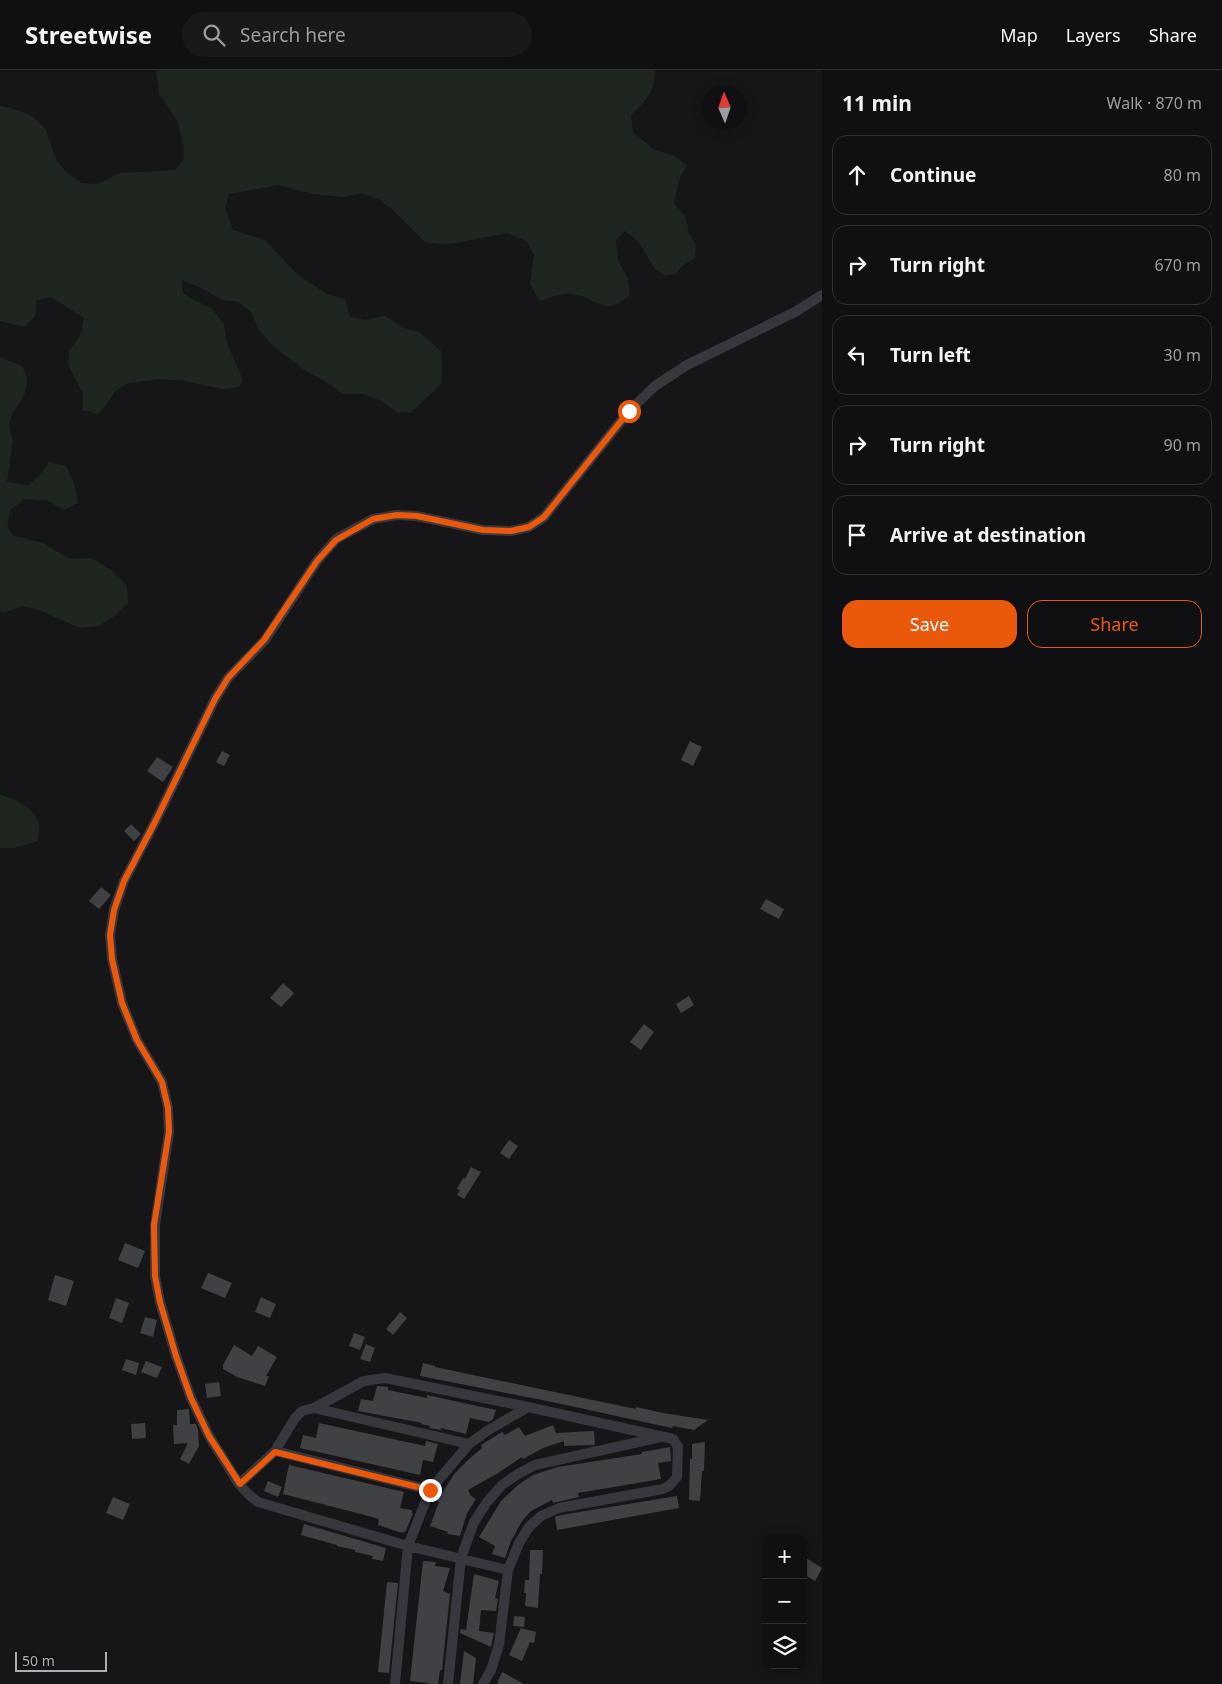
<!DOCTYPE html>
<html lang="en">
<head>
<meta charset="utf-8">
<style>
	body { margin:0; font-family:"Noto Sans",sans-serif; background:#19191b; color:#f1f3f6 }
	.controls { position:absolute; right:15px; bottom:15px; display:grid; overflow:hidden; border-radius:10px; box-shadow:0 2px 12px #0003 }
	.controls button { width:45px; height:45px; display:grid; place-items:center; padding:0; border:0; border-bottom:1px solid #303032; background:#101012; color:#f1f3f6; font:25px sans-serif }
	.compass { position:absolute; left:702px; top:15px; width:45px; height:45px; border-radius:50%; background:#101012; box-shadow:0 2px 12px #0003; rotate:358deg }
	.scale { position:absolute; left:15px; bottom:12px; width:92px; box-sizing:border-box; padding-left:5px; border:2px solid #a8adb8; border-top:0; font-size:14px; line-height:18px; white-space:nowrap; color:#a8adb8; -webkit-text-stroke:4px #111113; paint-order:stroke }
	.stop { position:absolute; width:15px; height:15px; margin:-11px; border:4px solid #ea580c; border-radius:50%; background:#fff }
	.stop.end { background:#ea580c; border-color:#fff; box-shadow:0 1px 5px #0008 }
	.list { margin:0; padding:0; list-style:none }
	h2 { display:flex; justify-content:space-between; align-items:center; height:65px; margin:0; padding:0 20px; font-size:21px }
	h2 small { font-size:16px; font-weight:400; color:#9c9d9f }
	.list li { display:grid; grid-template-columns:32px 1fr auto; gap:15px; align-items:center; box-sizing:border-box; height:80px; margin:0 10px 10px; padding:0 10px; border:1px solid #303032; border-radius:15px }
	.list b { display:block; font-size:19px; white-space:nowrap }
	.list em { font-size:16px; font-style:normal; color:#9c9d9f }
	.actions { display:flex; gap:10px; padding:15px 20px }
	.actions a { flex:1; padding:11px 0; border:1px solid #ea580c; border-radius:15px; text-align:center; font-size:18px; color:#ea580c }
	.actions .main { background:#ea580c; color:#fff }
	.icon { flex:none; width:28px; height:28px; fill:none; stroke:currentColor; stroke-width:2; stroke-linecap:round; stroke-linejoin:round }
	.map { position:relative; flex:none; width:822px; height:1614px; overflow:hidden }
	header { display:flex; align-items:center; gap:30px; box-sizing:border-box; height:70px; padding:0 25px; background:#101012; border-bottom:1px solid #303032 }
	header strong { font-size:24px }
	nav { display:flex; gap:28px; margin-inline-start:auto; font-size:18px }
	.search { width:350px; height:45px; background:#19191b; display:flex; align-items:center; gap:12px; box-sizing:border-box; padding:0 18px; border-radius:28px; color:#9c9d9f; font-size:19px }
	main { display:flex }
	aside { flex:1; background:#101012 }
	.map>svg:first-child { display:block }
</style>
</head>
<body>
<header>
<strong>Streetwise</strong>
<div class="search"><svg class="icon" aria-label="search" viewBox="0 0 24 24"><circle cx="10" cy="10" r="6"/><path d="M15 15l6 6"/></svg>Search here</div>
<nav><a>Map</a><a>Layers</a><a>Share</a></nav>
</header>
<main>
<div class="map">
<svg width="822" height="1614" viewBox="0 0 822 1614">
	<rect width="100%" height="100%" fill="#161618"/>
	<path fill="#1e261f" d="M156 0H655C654 24 647 29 631 45L633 62 653 79 674 86 687 95 679 110 674 133 685 147 689 163 696 175 695 188 683 195 676 204 665 206 654 198 638 171 625 161 616 170 618 190 628 209 630 225C603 249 597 226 571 224 561 223 549 228 540 231L530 214 534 185 527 172 508 163 445 175 425 172 394 141 379 129 361 123 345 127 312 124 279 115 229 124 225 137 233 160 265 170 298 205 327 224 345 229 350 247 365 250 385 246 404 258 419 262 441 281 442 297 441 314 411 343 397 342 381 331 364 324H342L330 314 303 299 272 275 259 260 251 242 239 232 223 230 199 217 182 210 183 223 192 229 211 238 224 254 227 273 243 310 239 317 223 319 184 311 160 309 128 313 115 321 108 333 97 344 83 340V323L68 295 69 281 80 266 84 248 51 227 37 230 35 246 25 257 0 251V36L12 38 34 47 46 60 56 90 66 101 81 113 98 114 120 103 175 100 184 89 183 73 178 52 159 23Z
		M0 287 22 296C24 300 27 306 27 311 27 337 0 340 13 370L7 412 29 415 39 406 49 392 66 396 74 412 78 433 64 440 48 431 25 429 10 440 7 458 14 466 43 473 70 489 91 488 113 501 127 516 128 533 116 545 99 556 80 558 39 540 22 536 3 543 0 540Z
		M0 724C14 730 36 737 39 755 40 760 38 766 38 771L14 778H0Z"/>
	<path fill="#404145" d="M690 671 702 677 693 696 681 690Z
		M222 681 230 685 224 696 216 692Z
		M157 687 173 697 163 712 147 701Z
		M131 754 141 764 134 771 124 761Z
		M101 817 111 825 99 839 89 831Z
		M766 829 784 839 779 849 760 839Z
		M283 913 294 923 281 937 270 928Z
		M689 926 694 935 681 943 676 934Z
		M644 954 654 962 641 980 630 972Z
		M509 1070 518 1076 509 1089 500 1083Z
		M471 1097 481 1102 464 1129 457 1125 460 1120 457 1119 463 1108 465 1109Z
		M125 1173 145 1181 138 1198 118 1190Z
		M208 1203 232 1213 225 1228 201 1218Z
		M55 1205 74 1211 66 1236 48 1230Z
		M261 1227 276 1234 270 1248 255 1242Z
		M116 1228 129 1233 122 1253 109 1248Z
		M400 1242 407 1248 393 1265 386 1259Z
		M145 1247 157 1250 153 1267 140 1263Z
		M354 1263 365 1267 360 1280 349 1276Z
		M366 1274 375 1278 370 1292 360 1289Z
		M234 1275 252 1286 258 1276 277 1287 266 1306H269L265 1316 237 1307 223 1299V1295Z
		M126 1289 139 1293 136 1305 122 1300Z
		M146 1291 162 1297 157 1308 141 1302Z
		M423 1293 435 1296V1297L636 1339V1337L663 1343 708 1350 694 1360 673 1356 672 1358 552 1332 420 1306Z
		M219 1312 221 1326 207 1328 205 1314Z
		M377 1316 388 1317V1320L427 1328V1325L496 1340 493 1349 489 1352 470 1348 466 1364 441 1358V1360L429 1358 430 1356 421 1354 422 1353 358 1341 361 1329 373 1331Z
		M189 1339 190 1354H196L198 1360 199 1376 189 1394 180 1389 188 1373 174 1374 173 1355H177V1340Z
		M145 1353 146 1368 132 1369 131 1354Z
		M319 1353 425 1376 426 1371 438 1374 433 1392 423 1390 420 1405 300 1378 303 1365 316 1368Z
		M553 1355 556 1363 594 1361 595 1375 564 1376V1371L543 1378 523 1389 522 1387 498 1403 468 1420 471 1426 476 1429 467 1443 460 1466 447 1464 448 1462 430 1456 439 1432 437 1431 442 1423 455 1403 467 1391 482 1378 481 1375 502 1362 505 1365 519 1357 525 1366Z
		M705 1372 704 1401H702L700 1431 689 1430 690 1389H692V1374Z
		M670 1377 671 1391 658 1393 661 1409 578 1423 579 1427 553 1433 552 1430 531 1441 522 1451 511 1471 505 1488 492 1484 495 1476 479 1467 501 1431 518 1415 533 1405 558 1397 642 1384V1382Z
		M289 1395 404 1422 400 1438 412 1440V1443H413L406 1461 402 1463 378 1455 379 1449 361 1444 283 1424Z
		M268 1411 282 1417 278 1427 264 1421Z
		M677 1426 679 1438 557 1460 555 1447 561 1445Z
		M113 1427 130 1434 123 1450 106 1443Z
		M304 1454 386 1478 383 1491 372 1489 373 1486 355 1482V1480L337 1476V1475L301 1465Z
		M530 1480H543L542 1504H540L538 1538 525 1536 526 1523H524L525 1510H529Z
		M803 1486 822 1498 815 1511 803 1504Z
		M423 1491 436 1492 435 1496 450 1498 443 1521 450 1524 442 1600H440L438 1614H428V1613L410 1611Z
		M474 1504 499 1511 495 1528 498 1529 496 1541 481 1540 479 1561 494 1563 491 1577 460 1563 461 1559 466 1560Z
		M387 1512 398 1513 389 1603 378 1602Z
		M514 1546 525 1547 524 1557 513 1556Z
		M521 1558 536 1562 534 1573 530 1572 522 1591 509 1585Z
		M464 1581 476 1588 473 1614H460Z
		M502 1602 524 1614H497Z"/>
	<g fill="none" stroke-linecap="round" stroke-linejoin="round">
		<path stroke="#37383d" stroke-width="10" d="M314 1338 469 1374
			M275 1381 430 1420
			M239 1414 275 1381 295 1348 302 1341 314 1338 364 1311 385 1308 528 1337 673 1369 678 1377 677 1407 669 1416 663 1419 559 1438 541 1446 529 1457 519 1473 508 1500 499 1575 491 1600 483 1614
			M508 1500 408 1476 258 1432 248 1424 239 1414 209 1366 191 1328 176 1286 160 1232 155 1206V1155L169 1062 168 1038 162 1012 137 970 122 933 112 889 110 865 114 840 124 811 155 752 215 629 228 608 265 570 317 491 336 469 373 449 397 445 417 446 483 460 511 461 529 457 544 447 629 341 655 316 687 295 795 242 822 225
			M395 1614 408 1476 430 1420 469 1374 487 1361 528 1337
			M448 1614 461 1488 474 1452 487 1432 502 1415 518 1404 535 1395 661 1367"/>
	</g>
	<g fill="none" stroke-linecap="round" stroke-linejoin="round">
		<path stroke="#ea580c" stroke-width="6" d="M430 1420 275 1382 240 1414 209 1366 191 1328 176 1286 160 1232 155 1206 154 1155 169 1062 168 1038 162 1012 137 970 122 933 112 889 110 865 114 840 124 811 155 752 215 629 228 608 264 570 317 491 336 470 373 449 397 445 417 446 483 460 511 461 529 457 544 447 629 341"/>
	</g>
</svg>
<div class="controls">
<button>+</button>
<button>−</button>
<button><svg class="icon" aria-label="layers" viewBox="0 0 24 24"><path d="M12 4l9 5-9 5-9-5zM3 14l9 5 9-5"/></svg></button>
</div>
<svg class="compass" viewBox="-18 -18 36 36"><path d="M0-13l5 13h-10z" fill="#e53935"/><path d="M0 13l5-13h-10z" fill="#9c9d9f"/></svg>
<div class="scale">50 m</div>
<div class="stop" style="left:629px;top:341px"></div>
<div class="stop end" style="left:430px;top:1420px"></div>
</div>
<aside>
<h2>11 min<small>Walk · 870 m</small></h2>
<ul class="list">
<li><svg class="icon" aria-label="ahead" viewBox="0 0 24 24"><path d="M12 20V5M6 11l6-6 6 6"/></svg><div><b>Continue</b></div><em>80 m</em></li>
<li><svg class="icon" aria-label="right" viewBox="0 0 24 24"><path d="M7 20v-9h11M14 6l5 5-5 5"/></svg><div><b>Turn right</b></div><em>670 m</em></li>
<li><svg class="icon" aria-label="left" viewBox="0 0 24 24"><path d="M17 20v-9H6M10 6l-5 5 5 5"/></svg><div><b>Turn left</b></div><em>30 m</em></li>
<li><svg class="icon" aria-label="right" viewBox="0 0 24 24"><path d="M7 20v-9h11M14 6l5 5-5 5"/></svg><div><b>Turn right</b></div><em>90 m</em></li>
<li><svg class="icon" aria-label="arrive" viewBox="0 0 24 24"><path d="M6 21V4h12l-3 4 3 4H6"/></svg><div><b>Arrive at destination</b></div></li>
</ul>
<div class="actions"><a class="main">Save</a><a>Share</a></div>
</aside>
</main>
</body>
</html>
